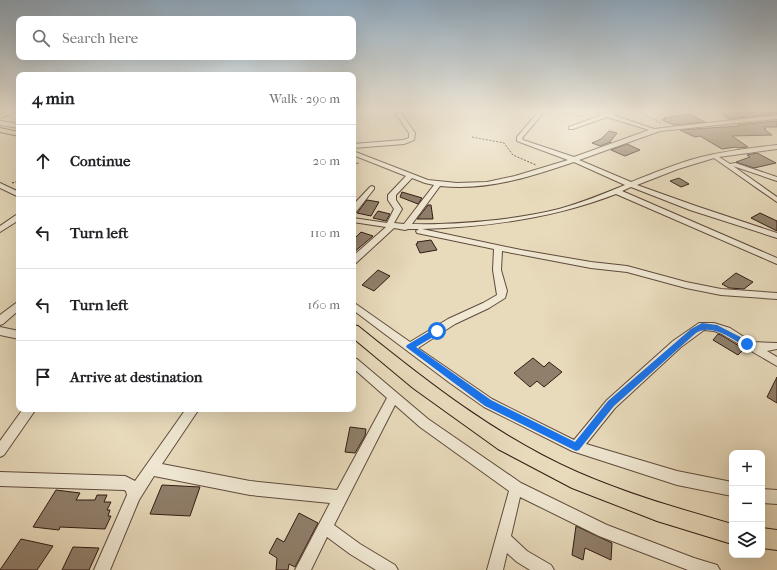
<!DOCTYPE html>
<html lang="en">
<head>
<meta charset="utf-8">
<style>
	body { margin:0; font-family:"IM FELL French Canon",serif; background:#f6f6f6; color:#202124 }
	.controls { position:absolute; right:12px; bottom:12px; display:grid; overflow:hidden; border-radius:8px; box-shadow:0 4px 16px #0002 }
	.controls button { width:36px; height:36px; display:grid; place-items:center; padding:0; border:0; border-bottom:1px solid #e0e0e0; background:#fff; color:#202124; font:20px sans-serif }
	.stop { position:absolute; width:12px; height:12px; margin:-9px; border:3px solid #1a73e8; border-radius:50%; background:#fff }
	.stop.end { background:#1a73e8; border-color:#fff; box-shadow:0 1px 4px #0008 }
	.list { margin:0; padding:0; list-style:none }
	h2 { display:flex; justify-content:space-between; align-items:center; height:52px; margin:0; padding:0 16px; font-size:17px }
	h2 small { font-size:13px; font-weight:400; color:#757577 }
	.list li { display:grid; grid-template-columns:26px 1fr auto; gap:12px; align-items:center; box-sizing:border-box; height:72px; padding:0 16px; border-top:1px solid #e0e0e0 }
	.list b { display:block; font-size:15px; white-space:nowrap }
	.list em { font-size:13px; font-style:normal; color:#757577 }
	.icon { flex:none; width:22px; height:22px; fill:none; stroke:currentColor; stroke-width:2; stroke-linecap:round; stroke-linejoin:round }
	.map { position:relative; flex:none; width:777px; height:570px; overflow:hidden }
	.search { position:absolute; background:#fff; box-shadow:0 4px 16px #0002; left:16px; top:16px; width:340px; height:44px; display:flex; align-items:center; gap:10px; box-sizing:border-box; padding:0 14px; border-radius:8px; color:#757577; font-size:15px }
	.panel { position:absolute; background:#fff; box-shadow:0 4px 16px #0002; left:16px; top:72px; width:340px; height:340px; border-radius:8px }
	.map>svg:first-child { display:block }
</style>
</head>
<body>
<div class="map">
<svg width="777" height="570" viewBox="0 0 777 570">
	<rect width="100%" height="100%" fill="#e8dbbc"/>
	<filter id="stains"><feTurbulence type="fractalNoise" baseFrequency=".005" numOctaves="4"/><feColorMatrix values="0 0 0 0 .2 0 0 0 0 .09 0 0 0 0 .02 0 0 0 .5 -.17"/></filter>
	<radialGradient id="worn" r=".72"><stop offset=".6" stop-color="#630" stop-opacity="0"/><stop offset="1" stop-color="#630" stop-opacity=".3"/></radialGradient>
	<path fill="#907f6b" stroke="#311b13" d="M718 111H729L735 113 777 112V114L729 119Z
		M690 114 705 122 674 125 662 120 666 119 664 118Z
		M777 121V127H764L766 129H764L772 135 732 136 748 147 738 148 736 147 722 149 700 136 695 137 680 130 739 126 738 125Z
		M609 131 617 133 610 142H611L600 146 592 143 601 139Z
		M627 144 640 150 625 156 611 150Z
		M757 153 776 163 754 168 736 162 750 157 747 155Z
		M679 178 689 184 681 187 670 181Z
		M402 192 422 198 418 204 400 197Z
		M367 200 379 202 371 216 357 213Z
		M428 205H431L433 219H417Z
		M378 211 390 214 386 221 373 218Z
		M760 213 777 221V231L751 218Z
		M361 232 373 236 353 253V240Z
		M431 240 437 250 420 253 416 244 418 243 417 242Z
		M378 270 390 276 374 291 362 285Z
		M736 273 753 282 744 289 729 288 722 284Z
		M718 334 721 335 744 349 738 355 713 340Z
		M533 358 544 367 549 362 562 372 544 387 537 381 530 387 514 373Z
		M777 377V403L767 397Z
		M350 427 366 429 365 436 355 453 345 452Z
		M162 485 200 487 190 516 150 514Z
		M56 490 80 493 76 500H95L97 495H107L104 502H111L107 510H110L108 516H111L105 529 60 527 59 530 33 527Z
		M299 513 318 523 295 567 289 564 288 570H276L277 558 269 553 277 538 284 542Z
		M576 526 612 543 611 560 585 548 583 560 572 555Z
		M21 539 53 546 37 570H0Z
		M73 547 99 548 89 570H62Z"/>
	<g fill="none" stroke-linecap="round" stroke-linejoin="round">
		<defs>
			<path id="minor" d="M9 111H17L0 118V114Z
				M539 111H545L522 138 523 140 574 157 649 130 607 117 573 129H569V127L602 115 593 111 607 113 623 111 613 115 654 129 777 115V119L660 131 579 160 631 182C654 173 677 163 701 157 726 151 751 148 777 145V149L719 157 730 164 735 163 777 177V181L733 166 777 197V202L714 158 678 169 637 185 696 206 777 233V238L690 210 631 187 622 191 777 258V264L616 194C554 218 489 227 422 229L521 250 591 262 627 266 686 282 721 289 777 293V299L721 295 686 288 627 272 591 268 502 251 501 270 507 291 505 298 489 308 455 324 418 348 492 399 574 440 607 400 673 341 699 323H714L730 328 752 342 777 343V349L767 351 777 357V366L722 334 714 331 704 330 681 347 615 408 586 444 677 471 732 482V496L677 485 572 451 484 407 450 383 353 310V302L410 342 448 319 483 303 497 295 493 270 494 249 417 233 416 231 419 229H408L405 230 394 228 356 263 353 264V256L386 227 353 222V218L387 223 394 209 388 200V195L406 176 353 155V151L428 180 457 183 487 182 515 176 568 160 517 141V137ZM574 162 625 185C603 194 581 203 559 209 515 220 456 225 412 224L440 186C487 191 530 177 574 162ZM412 178 425 183 434 185 404 224 394 223 402 209 396 200V195Z
				M399 112 401 113 415 133 414 140 404 144 353 148V144L403 140 409 138V133L396 114Z
				M0 121 19 124V128L0 125Z
				M0 183 19 192V197L0 188Z
				M372 186 374 187V189L356 212H353V205L370 187Z
				M16 215H19V220L0 232V226Z
				M19 302V310L3 324 0 325V315L16 303Z
				M0 327 19 331V339L0 335Z
				M353 358 357 359 428 419 521 483 607 525 694 558 717 565 720 570H688L599 536 520 497 511 536 527 551 551 565 554 570H530L517 562 507 553 503 570H487L509 491 420 427 395 405 334 525 360 544 395 565 398 570H376L350 554 327 537 311 570H295L330 503 250 495 154 476 139 500 110 570H94L127 495 126 491 124 490 0 486V472L125 476 135 481 186 409H199L162 464 250 481 337 490 387 398 353 368Z
				M23 409H36L4 455 0 457V441Z
				M762 489 777 490V504L762 503Z"/>
			<path id="major" d="M0 128 19 132V136L0 132Z
				M353 325 358 326C426 381 496 436 577 472 627 494 680 509 732 524V544L657 521 572 488 498 449 413 388 353 338Z
				M762 528 777 530V550L762 548Z"/>
		</defs>
		<use href="#minor" stroke="#5f4b3d" stroke-width="2"/>
		<use href="#major" stroke="#311b13" stroke-width="2"/>
		<path stroke="#311b13" stroke-width="1" stroke-dasharray="2 1.5" stroke-linecap="butt" d="M560 111 583 117
			M637 111 661 123
			M472 137 504 143 513 155 536 165
			M353 164 359 163
			M12 183 19 181"/>
		<use href="#minor" fill="#f0e8d3" fill-rule="evenodd"/>
		<use href="#major" fill="#e8dbbc" fill-rule="evenodd"/>
	</g>
	<linearGradient id="sky" x2="0" y2="1"><stop stop-color="#8faac0"/><stop offset="0.58" stop-color="#f5efe1"/><stop offset="1" stop-color="#f5efe1" stop-opacity="0"/></linearGradient>
	<rect width="777" height="191" fill="url(#sky)"/>
	<path fill="#1a73e8" d="M702 323 717 325 750 342 751 344 747 347 745 346C730 338 712 323 696 333L614 406 579 450 576 451 485 406 406 347 407 345 434 329H440V333L416 347 491 400 575 442 608 401 691 329Z"/>
	<rect width="100%" height="100%" filter="url(#stains)"/>
	<rect width="100%" height="100%" fill="url(#worn)"/>
</svg>
<div class="controls">
<button>+</button>
<button>−</button>
<button><svg class="icon" aria-label="layers" viewBox="0 0 24 24"><path d="M12 4l9 5-9 5-9-5zM3 14l9 5 9-5"/></svg></button>
</div>
<div class="stop" style="left:437px;top:331px"></div>
<div class="stop end" style="left:747px;top:344px"></div>
<div class="search"><svg class="icon" aria-label="search" viewBox="0 0 24 24"><circle cx="10" cy="10" r="6"/><path d="M15 15l6 6"/></svg>Search here</div>
<section class="panel">
<h2>4 min<small>Walk · 290 m</small></h2>
<ul class="list">
<li><svg class="icon" aria-label="ahead" viewBox="0 0 24 24"><path d="M12 20V5M6 11l6-6 6 6"/></svg><div><b>Continue</b></div><em>20 m</em></li>
<li><svg class="icon" aria-label="left" viewBox="0 0 24 24"><path d="M17 20v-9H6M10 6l-5 5 5 5"/></svg><div><b>Turn left</b></div><em>110 m</em></li>
<li><svg class="icon" aria-label="left" viewBox="0 0 24 24"><path d="M17 20v-9H6M10 6l-5 5 5 5"/></svg><div><b>Turn left</b></div><em>160 m</em></li>
<li><svg class="icon" aria-label="arrive" viewBox="0 0 24 24"><path d="M6 21V4h12l-3 4 3 4H6"/></svg><div><b>Arrive at destination</b></div></li>
</ul>
</section>
</div>
</body>
</html>
